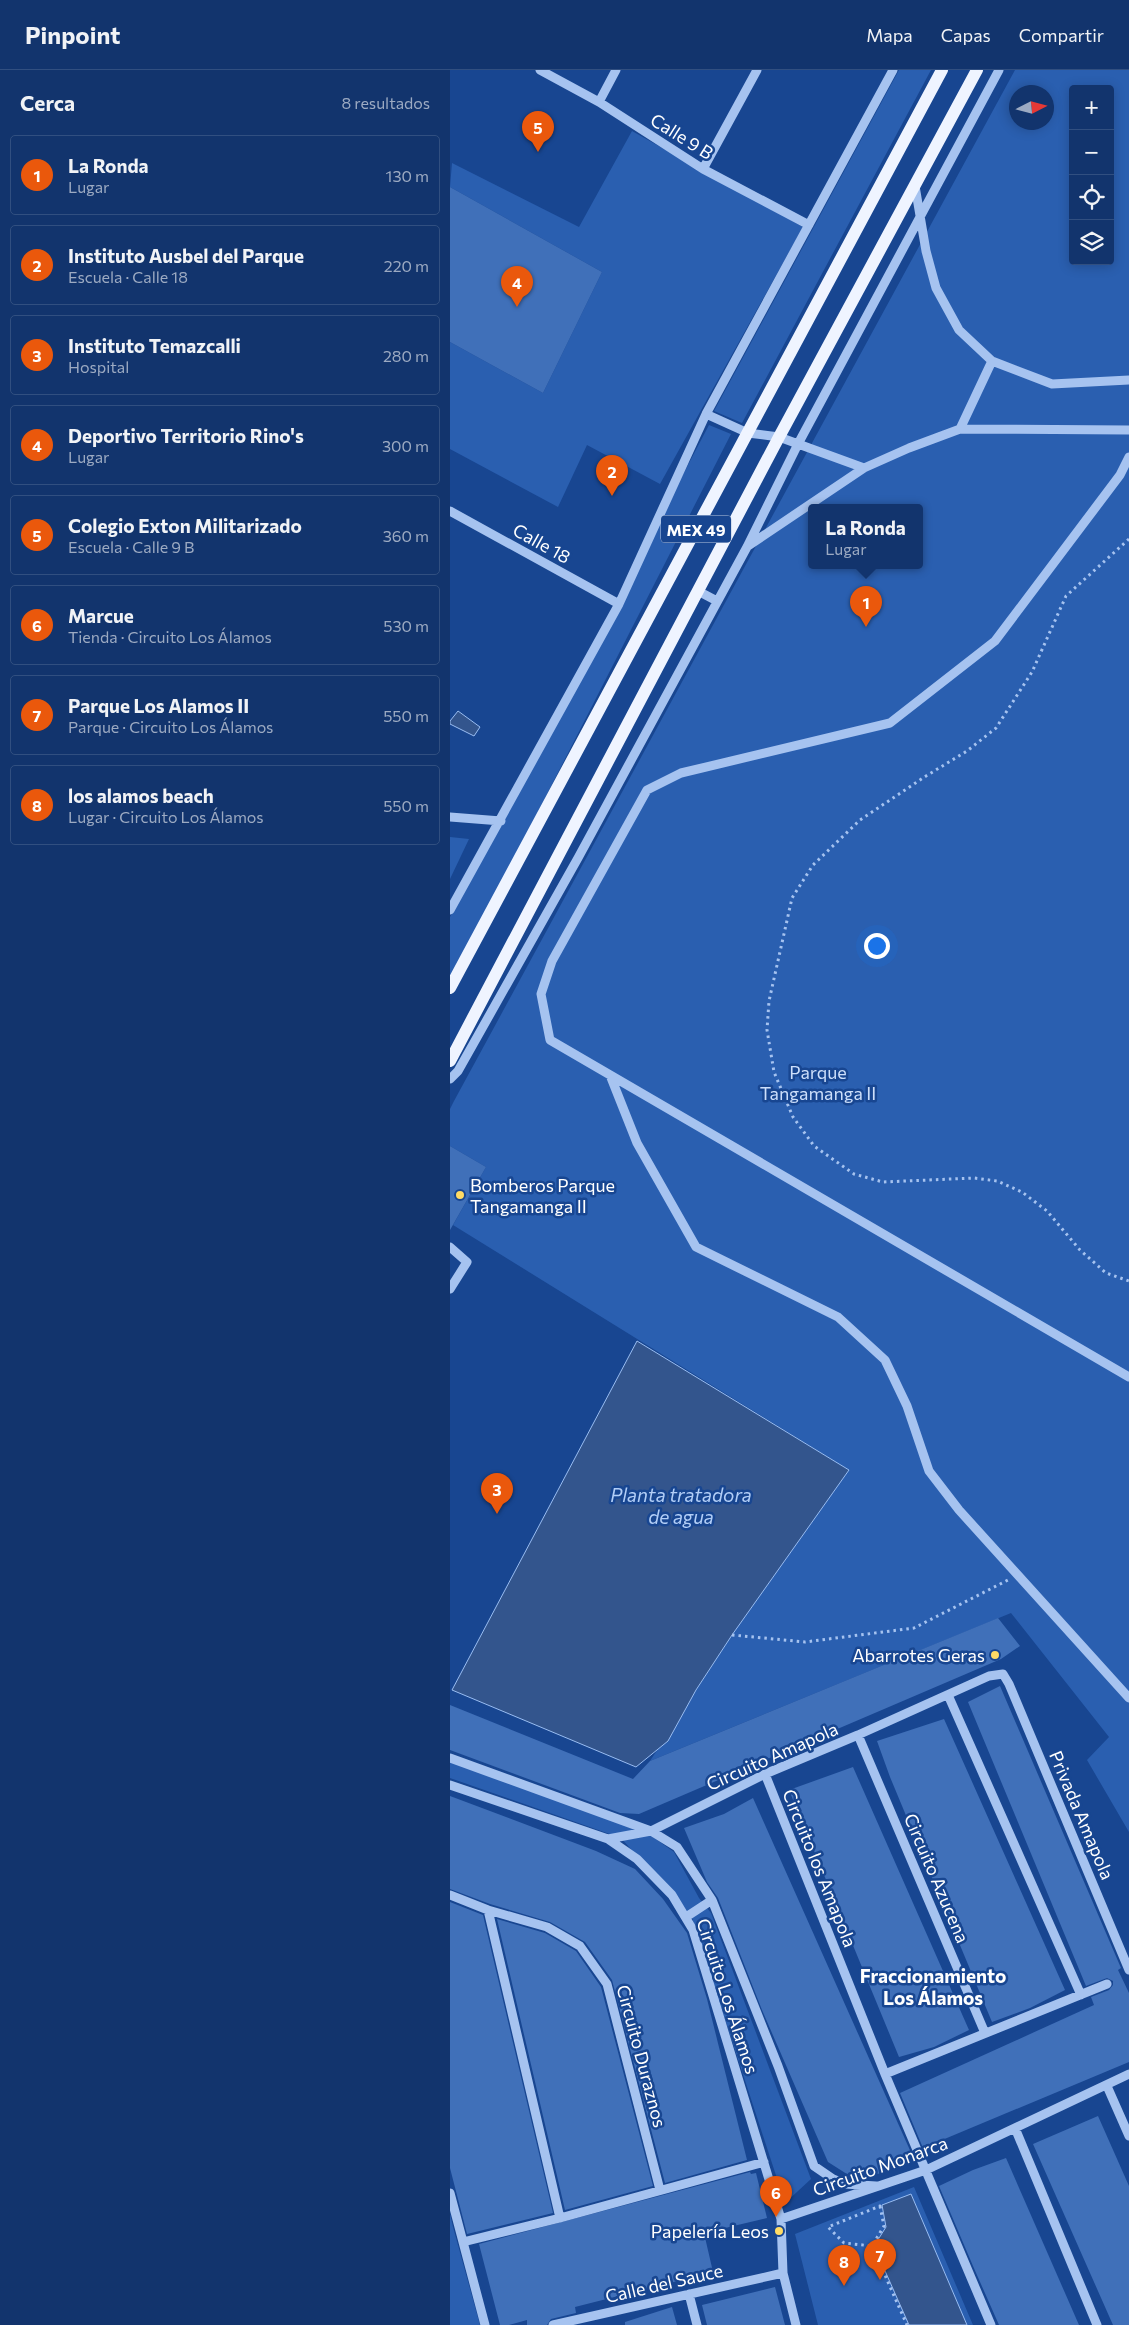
<!DOCTYPE html>
<html lang="es">
<head>
<meta charset="utf-8">
<style>
	body { margin:0; font-family:Commissioner,sans-serif; background:#1b3c72; color:#f1f3f6 }
	.controls { position:absolute; right:15px; top:15px; display:grid; overflow:hidden; border-radius:5px; box-shadow:0 2px 12px #0003 }
	.controls button { width:45px; height:45px; display:grid; place-items:center; padding:0; border:0; border-bottom:1px solid #314f80; background:#12346d; color:#f1f3f6; font:25px sans-serif }
	.compass { position:absolute; left:559px; top:15px; width:45px; height:45px; border-radius:50%; background:#12346d; box-shadow:0 2px 12px #0003; rotate:84deg }
	.you { position:absolute; left:426px; top:875px; width:18px; height:18px; margin:-12px; border:4px solid #fff; border-radius:50%; background:#1a73e8; box-shadow:0 0 0 8px #1a73e833 }
	.badge { display:grid; place-items:center; width:32px; height:32px; border-radius:50%; background:#ea580c; color:#fff; font-size:16px; font-weight:700 }
	.pin { position:absolute; translate:-50% -41px; filter:drop-shadow(0 1px 2px #0008) }
	.pin::after { content:''; position:absolute; top:26px; width:18px; height:15px; background:inherit; clip-path:polygon(0 0,100% 0,50% 100%) }
	.popup { position:absolute; left:358px; top:434px; width:115px; height:65px; box-sizing:border-box; display:grid; place-content:center; border-radius:5px; background:#12346d; filter:drop-shadow(0 1px 4px #0005); font-size:16px; white-space:nowrap; color:#9caac2 }
	.popup b { font-size:19px; color:#f1f3f6 }
	.popup::after { content:''; position:absolute; left:50%; top:100%; margin-left:-10px; border:10px solid transparent; border-top-color:#12346d }
	.list { margin:0; padding:0; list-style:none }
	h2 { display:flex; justify-content:space-between; align-items:center; height:65px; margin:0; padding:0 20px; font-size:21px }
	h2 small { font-size:16px; font-weight:400; color:#9caac2 }
	.list li { display:grid; grid-template-columns:32px 1fr auto; gap:15px; align-items:center; box-sizing:border-box; height:80px; margin:0 10px 10px; padding:0 10px; border:1px solid #314f80; border-radius:5px }
	.list b { display:block; font-size:19px; white-space:nowrap }
	.list p { margin:0; font-size:16px; white-space:nowrap; color:#9caac2 }
	.list em { font-size:16px; font-style:normal; color:#9caac2 }
	.icon { flex:none; width:28px; height:28px; fill:none; stroke:currentColor; stroke-width:2; stroke-linecap:round; stroke-linejoin:round }
	.map { position:relative; flex:none; width:679px; height:2255px; overflow:hidden }
	header { display:flex; align-items:center; gap:30px; box-sizing:border-box; height:70px; padding:0 25px; background:#12346d; border-bottom:1px solid #314f80 }
	header strong { font-size:24px }
	nav { display:flex; gap:28px; margin-inline-start:auto; font-size:18px }
	main { display:flex }
	aside { flex:1; background:#12346d }
	.map>svg:first-child { display:block }
</style>
</head>
<body>
<header>
<strong>Pinpoint</strong>
<nav><a>Mapa</a><a>Capas</a><a>Compartir</a></nav>
</header>
<main>
<aside>
<h2>Cerca<small>8 resultados</small></h2>
<ul class="list">
<li><span class="badge">1</span><div><b>La Ronda</b><p>Lugar</p></div><em>130 m</em></li>
<li><span class="badge">2</span><div><b>Instituto Ausbel del Parque</b><p>Escuela · Calle 18</p></div><em>220 m</em></li>
<li><span class="badge">3</span><div><b>Instituto Temazcalli</b><p>Hospital</p></div><em>280 m</em></li>
<li><span class="badge">4</span><div><b>Deportivo Territorio Rino's</b><p>Lugar</p></div><em>300 m</em></li>
<li><span class="badge">5</span><div><b>Colegio Exton Militarizado</b><p>Escuela · Calle 9 B</p></div><em>360 m</em></li>
<li><span class="badge">6</span><div><b>Marcue</b><p>Tienda · Circuito Los Álamos</p></div><em>530 m</em></li>
<li><span class="badge">7</span><div><b>Parque Los Alamos II</b><p>Parque · Circuito Los Álamos</p></div><em>550 m</em></li>
<li><span class="badge">8</span><div><b>los alamos beach</b><p>Lugar · Circuito Los Álamos</p></div><em>550 m</em></li>
</ul>
</aside>
<div class="map">
<svg width="679" height="2255" viewBox="0 0 679 2255">
	<rect width="100%" height="100%" fill="#184691"/>
	<path fill="#2a5fb0" fill-rule="evenodd" d="M449 0H481L292 353 264 341Z
		M565 0H679V1762L637 1690 659 1667 561 1543 200 1691 282 1565 399 1400 3 1155 36 1097 0 1076V1039L4 1031ZM623 19H660V191H623ZM566 22H596V52H566ZM362 438H470V496H362Z
		M182 61 353 157 210 414 137 375 108 437 0 379V272L93 323 152 202 0 117 2 93 129 157Z
		M259 355 281 364 0 914V847Z
		M0 767 19 769 0 809Z
		M0 1690 189 1757 224 1782 249 1828 261 1843 361 2109 335 2133 242 1848 171 1768 0 1708Z
		M464 2117 523 2255H368L345 2164Z
		M0 2144 3 2157 30 2255H0Z"/>
	<path fill="#33558d" stroke="#99bdf2" d="M8 641 30 657 24 666 0 654V651Z
		M187 1271 399 1400 282 1565 246 1620 218 1671 186 1697 2 1620Z
		M461 2124 517 2255H459L424 2176 436 2157 432 2135Z"/>
	<path fill="#4070b9" d="M0 117 152 202 93 323 0 272Z
		M0 1076 36 1097 0 1160Z
		M548 1548 570 1576 551 1589 189 1744 170 1743 0 1680V1635L183 1709 200 1691Z
		M550 1616 671 1898 668 1900 679 1923V1992L473 2078 450 2023 644 1935 641 1927 659 1920 663 1915V1911L657 1908 636 1916 518 1632Z
		M494 1649 615 1920 580 1938 542 1952 440 1707 427 1671Z
		M403 1697 519 1960 484 1977 449 1987 339 1720Z
		M0 1726 146 1781 185 1799 213 1829 237 1863 257 1929 297 2090 215 2113 162 1910 135 1872 100 1852 40 1834 0 1819Z
		M303 1728 463 2087 428 2104 400 2106 378 2092 312 1940 268 1828 257 1812 234 1758 274 1744Z
		M0 1832 33 1845 103 2143 17 2164 0 2098Z
		M47 1849 95 1863 126 1881 151 1917 203 2116 115 2140Z
		M648 2046 679 2116V2255H663L583 2074Z
		M556 2088 629 2255H549L523 2196 489 2116 523 2100Z
		M300 2102 301 2104 306 2103 317 2148 254 2163 263 2202 125 2237 126 2243 101 2249 97 2255H77V2250L59 2255H50L29 2174Z
		M325 2217 335 2255H257L252 2235Z
		M222 2237 227 2255H175V2252Z"/>
	<g fill="none" stroke-linecap="round" stroke-linejoin="round">
		<path stroke="#a6c3f0" stroke-width="3" stroke-dasharray="2.5 4" stroke-linecap="butt" d="M679 469 616 526 582 602 546 658 517 681 476 706 410 750 363 795 342 828 319 931 317 960 324 1002 343 1047 364 1076 404 1104 433 1112 524 1108 547 1111 572 1122 597 1141 630 1180 656 1203 679 1211
			M282 1565 355 1572 464 1558 558 1510
			M430 2136 434 2156 422 2176 394 2173 378 2157Z
			M422 2176 457 2255"/>
		<path stroke="#a6c3f0" stroke-width="9" d="M90 0 149 32 253 99 359 155
			M149 32 166 0
			M253 99 307 0
			M465 116 476 181 486 218 509 260 542 291 602 314 679 310
			M256 344 298 363 329 367 414 398
			M510 359 542 291
			M679 387 670 405 545 571 440 653 231 703 197 720 102 891 91 924 100 970 679 1307
			M0 441 169 534
			M298 476 414 398 459 378 510 359 679 360
			M248 521 267 531
			M0 747 51 751
			M0 840 169 534 256 344 443 0
			M160 1005 187 1073 246 1177 388 1247 435 1290 457 1336 479 1401 509 1440 679 1628
			M0 1009 8 1001 128 788 297 477 348 374 549 0
			M0 1177 17 1192 0 1219
			M498 1625 631 1925
			M408 1665 535 1963
			M0 1688 201 1761 227 1777 262 1830 328 1996 364 2096 383 2109 395 2114 426 2116
			M315 1704 435 2004 541 2255
			M0 1715 158 1769 187 1789 222 1825 243 1860 331 2149 333 2203 346 2255
			M158 1769 201 1761 315 1704 408 1665 539 1606 553 1604 559 1614 679 1900
			M0 1825 38 1840 97 1857 130 1876 157 1914 210 2120
			M38 1840 110 2148
			M236 1847 262 1830
			M435 2004 657 1914
			M657 2016 679 2066
			M565 2058 647 2255
			M0 2123 35 2255
			M331 2149 476 2100 679 2004
			M13 2172 110 2148 314 2092
			M239 2224 247 2255
			M103 2255 333 2203"/>
		<path stroke="#eff4ff" stroke-width="12" d="M0 918 492 0
			M0 991 329 367 527 0"/>
	</g>
	<g fill="#ffdb65" stroke="#184691" stroke-width="2">
		<circle cx="10" cy="1125" r="5"/>
		<circle cx="545" cy="1585" r="5"/>
		<circle cx="329" cy="2161" r="5"/>
	</g>
	<g text-anchor="middle" dominant-baseline="central" stroke-width="5" stroke-linejoin="round" paint-order="stroke">
		<rect fill="#184691" stroke="#bac8de" stroke-width="1" x="211" y="445.5" width="70" height="27" rx="4"/>
		<g font-size="16" font-weight="bold" fill="#fff">
			<text x="246" y="459">MEX 49</text>
		</g>
		<g font-size="18" fill="#fff" stroke="#184691">
			<text transform="translate(232 66) rotate(32)">Calle 9 B</text>
			<text transform="translate(92 473) rotate(29)">Calle 18</text>
			<text transform="translate(322 1686) rotate(-24)">Circuito Amapola</text>
			<text transform="translate(632 1745) rotate(67)">Privada Amapola</text>
			<text transform="translate(370 1798) rotate(68)">Circuito los Amapola</text>
			<text transform="translate(487 1808) rotate(67)">Circuito Azucena</text>
			<text transform="translate(278 1926) rotate(72)">Circuito Los Álamos</text>
			<text transform="translate(192 1986) rotate(75)">Circuito Duraznos</text>
			<text transform="translate(430 2096) rotate(-20)">Circuito Monarca</text>
			<text transform="translate(214 2213) rotate(-13)">Calle del Sauce</text>
		</g>
		<g font-size="18" fill="#cddffb" stroke="#184691">
			<text x="368" y="1002">Parque<tspan x="368" dy="21">Tangamanga II</tspan></text>
		</g>
		<g font-size="18" fill="#fff" stroke="#184691" text-anchor="end">
			<text x="20" y="1115" text-anchor="start">Bomberos Parque<tspan x="20" dy="21">Tangamanga II</tspan></text>
			<text x="535" y="1585">Abarrotes Geras</text>
			<text x="319" y="2161">Papelería Leos</text>
		</g>
		<g font-size="19" font-style="italic" fill="#b2cef7" stroke="#184691">
			<text x="231" y="1424">Planta tratadora<tspan x="231" dy="22">de agua</tspan></text>
		</g>
		<g font-size="19" font-weight="bold" fill="#fff" stroke="#184691">
			<text x="483" y="1905">Fraccionamiento<tspan x="483" dy="22">Los Álamos</tspan></text>
		</g>
	</g>
</svg>
<div class="controls">
<button>+</button>
<button>−</button>
<button><svg class="icon" aria-label="locate" viewBox="0 0 24 24"><circle cx="12" cy="12" r="6"/><path d="M12 2v4M12 18v4M2 12h4M18 12h4"/></svg></button>
<button><svg class="icon" aria-label="layers" viewBox="0 0 24 24"><path d="M12 4l9 5-9 5-9-5zM3 14l9 5 9-5"/></svg></button>
</div>
<svg class="compass" viewBox="-18 -18 36 36"><path d="M0-13l5 13h-10z" fill="#e53935"/><path d="M0 13l5-13h-10z" fill="#9caac2"/></svg>
<div class="you"></div>
<div class="pin badge" style="left:416px;top:557px">1</div>
<div class="popup"><b>La Ronda</b>Lugar</div>
<div class="pin badge" style="left:162px;top:426px">2</div>
<div class="pin badge" style="left:47px;top:1444px">3</div>
<div class="pin badge" style="left:67px;top:237px">4</div>
<div class="pin badge" style="left:88px;top:82px">5</div>
<div class="pin badge" style="left:326px;top:2147px">6</div>
<div class="pin badge" style="left:430px;top:2210px">7</div>
<div class="pin badge" style="left:394px;top:2216px">8</div>
</div>
</main>
</body>
</html>
